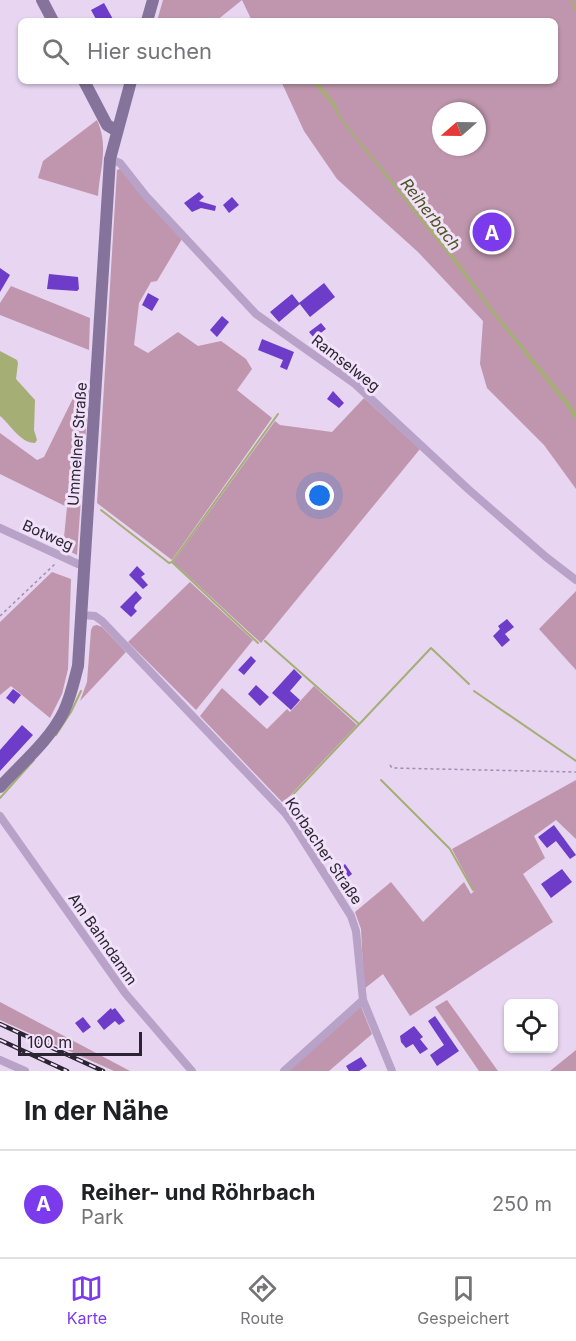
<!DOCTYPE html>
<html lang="de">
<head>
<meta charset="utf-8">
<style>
	body { margin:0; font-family:Inter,sans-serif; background:#f2f2f2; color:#202124 }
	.controls { position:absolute; right:18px; bottom:18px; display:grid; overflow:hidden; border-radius:9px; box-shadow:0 2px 4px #0004 }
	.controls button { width:54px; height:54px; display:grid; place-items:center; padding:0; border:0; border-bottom:2px solid #e0e0e0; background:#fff; color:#202124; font:30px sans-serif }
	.compass { position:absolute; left:432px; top:102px; width:54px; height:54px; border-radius:50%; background:#fff; box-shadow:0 2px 4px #0004; rotate:250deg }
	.scale { position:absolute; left:18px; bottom:15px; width:124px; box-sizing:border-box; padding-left:6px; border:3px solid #2a2433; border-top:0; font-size:16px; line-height:21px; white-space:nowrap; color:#2a2433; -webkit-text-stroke:4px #f1e1f9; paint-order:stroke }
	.you { position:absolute; left:320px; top:496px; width:21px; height:21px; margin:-15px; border:4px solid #fff; border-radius:50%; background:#1a73e8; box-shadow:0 0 0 9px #1a73e833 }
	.badge { display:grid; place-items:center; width:39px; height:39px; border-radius:50%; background:#7c3aed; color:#fff; font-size:20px; font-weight:700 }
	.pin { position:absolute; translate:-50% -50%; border:3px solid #fff; box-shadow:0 2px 6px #0006 }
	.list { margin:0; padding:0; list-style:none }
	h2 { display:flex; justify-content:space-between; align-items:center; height:78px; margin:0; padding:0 24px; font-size:26px }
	h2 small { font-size:20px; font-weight:400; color:#757577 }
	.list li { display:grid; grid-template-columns:39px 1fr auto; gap:18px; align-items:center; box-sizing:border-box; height:108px; padding:0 24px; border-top:2px solid #e0e0e0 }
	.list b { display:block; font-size:22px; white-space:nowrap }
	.list p { margin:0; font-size:20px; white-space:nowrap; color:#757577 }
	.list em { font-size:20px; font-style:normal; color:#757577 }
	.icon { flex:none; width:33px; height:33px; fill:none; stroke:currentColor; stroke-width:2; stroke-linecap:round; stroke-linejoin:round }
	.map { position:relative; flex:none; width:576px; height:1071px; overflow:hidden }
	.search { position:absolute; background:#fff; box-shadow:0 2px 4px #0004; left:18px; right:18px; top:18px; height:66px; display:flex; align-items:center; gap:15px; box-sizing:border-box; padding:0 21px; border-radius:9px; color:#757577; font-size:22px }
	.sheet { height:186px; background:#fff }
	nav { display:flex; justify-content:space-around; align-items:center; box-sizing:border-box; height:84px; border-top:2px solid #e0e0e0; background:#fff; font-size:16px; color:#757577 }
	nav a { display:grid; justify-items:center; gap:3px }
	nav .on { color:#7c3aed }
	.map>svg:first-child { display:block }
</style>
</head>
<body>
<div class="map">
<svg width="576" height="1071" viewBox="0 0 576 1071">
	<rect width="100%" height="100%" fill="#e7d5f1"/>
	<path fill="#bf96ad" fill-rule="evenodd" d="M163 0H242L216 21H157Z
		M242 0H576V489L544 445 487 388 480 364 483 321 418 252 337 179 304 131 281 81H555V21H252ZM441 111H477V147H441Z
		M97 120C109 147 100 167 98 196L38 178 43 161Z
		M120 169 182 239 157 281 151 282 139 303 134 345 148 353 178 332 198 346 221 341 246 359 252 369 237 390 272 418 172 560 97 503 117 170Z
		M11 286 90 318 89 350 0 315V303Z
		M80 384 89 386 77 555 63 548 67 507 0 474V433L37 460 44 457Z
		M364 398 420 449 261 643 173 562 275 421 280 425 332 432Z
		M52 572 71 579 68 669 62 694 50 718 11 686 0 695V622Z
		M190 582 253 640 196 710 128 642Z
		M576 591V670L539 629Z
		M97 625 102 627 126 652 80 701 87 682 91 630 93 626Z
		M314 686 357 725 283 803 200 716 222 688 267 729 287 709 290 712Z
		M576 780V839L556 820 534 836 545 858 523 874 553 922 410 1016 383 974 364 989 361 929 355 912 391 882 423 922 464 882 471 894 474 891 452 849Z
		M447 1000 498 1071H479L435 1007Z
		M0 1002 130 1071H114L0 1020Z
		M360 1004 372 1034 329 1071H288Z
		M576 1050V1071H550Z"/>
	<path fill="#a5ae74" d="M312 81H317L335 103 342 119 457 260 491 307 568 401 576 413V421L564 403 488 308 454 262 341 121 332 105Z
		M0 351 17 360 18 363 16 379 35 400 34 430 37 440 35 443C20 443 10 424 0 416Z"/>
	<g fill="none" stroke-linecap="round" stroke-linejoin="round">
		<path stroke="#a5ae74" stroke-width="2" d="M571 0 576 11
			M101 510 169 563 172 562 258 643
			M172 562 278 414
			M265 641 359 724
			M474 691 576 761
			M56 735 71 712 81 691
			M381 780 450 849 473 890
			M0 798 34 760
			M284 804 431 648 469 684"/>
	</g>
	<path fill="#6d3cc8" d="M104 3 114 21H97L91 10Z
		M199 192 204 197 199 201 216 206 215 211 201 208 192 212 184 203Z
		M232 197 239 205 229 213 223 205Z
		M0 268 10 275 0 292Z
		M49 274 78 277 79 289 77 291 47 289Z
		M324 283 335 297 310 317 299 303Z
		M148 293 159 299 152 311 142 305Z
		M292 294 300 304 279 322 270 312Z
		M222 316 229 322 217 337 210 330Z
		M321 323 326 329 314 338 309 332Z
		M262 339 294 352 287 370 280 367 283 360 258 350Z
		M333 391 344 403 339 408 327 399Z
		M137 566 145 574 141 577 148 585 143 589 129 575Z
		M136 591 142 598 135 605 134 608 137 611 131 617 120 607Z
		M507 619 514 627 505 634 510 640 502 647 493 636 500 629 498 626Z
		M251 656 256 661 244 675 238 670Z
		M294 669 302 677 290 691 300 700 291 710 272 693Z
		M256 685 269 697 260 706 248 694Z
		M13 689 21 695 14 704 6 698Z
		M22 725 33 735 0 771V750Z
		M554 825 576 855 570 859 556 841 547 848 538 837Z
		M345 864 352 874 342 882 335 873Z
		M562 869 572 882 551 898 541 884Z
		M111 1008 112 1010 115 1008 125 1021 119 1025 115 1021 104 1030 97 1021Z
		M435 1016 459 1051 437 1066 430 1055 444 1045 428 1021Z
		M83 1017 91 1027 83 1033 75 1023Z
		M414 1026 423 1037 420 1039 428 1049 420 1054 413 1044 406 1048 401 1042 400 1036Z
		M361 1057 367 1066 359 1071H349L346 1066Z"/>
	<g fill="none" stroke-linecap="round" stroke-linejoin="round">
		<path stroke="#a28cb4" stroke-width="1.5" stroke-dasharray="3 3" stroke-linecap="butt" d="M0 616 56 563
			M390 765 392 768 576 772"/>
		<path stroke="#b8a2c8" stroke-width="8" d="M110 159 120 163 146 196 256 314 355 384 468 489 546 557 576 580
			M0 528 78 564 85 565
			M82 615 95 616 102 621 285 813 293 824 351 916 356 931 363 1000 392 1071
			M0 816 125 993 192 1071
			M0 1060 25 1071
			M284 1071 363 1000"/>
		<path stroke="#86739c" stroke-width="12" d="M42 0 53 21
			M147 21 153 0
			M84 81 107 125 117 131
			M0 787C22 763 50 740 64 711 71 696 74 681 78 666L110 159 131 81"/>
		<defs>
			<path id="rail" d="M0 1024 103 1071
				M0 1040 67 1071"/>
		</defs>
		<use href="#rail" stroke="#2a2433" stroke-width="4.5"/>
		<use href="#rail" stroke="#f1e1f9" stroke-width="2" stroke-dasharray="7" stroke-linecap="butt"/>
	</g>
	<g text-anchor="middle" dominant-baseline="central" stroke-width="6" stroke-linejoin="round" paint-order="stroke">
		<g font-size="15" fill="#2a2433" stroke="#f1e1f9">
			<text transform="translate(346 363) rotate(38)">Ramselweg</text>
			<text transform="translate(77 444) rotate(-86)">Ummelner Straße</text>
			<text transform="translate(48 535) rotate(24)">Botweg</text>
			<text transform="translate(324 851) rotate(56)">Korbacher Straße</text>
			<text transform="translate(103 939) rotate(55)">Am Bahndamm</text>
		</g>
		<g font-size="16" font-style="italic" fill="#4a541a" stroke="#f1e1f9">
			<text transform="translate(431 214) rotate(52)">Reiherbach</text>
		</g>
	</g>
</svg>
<div class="controls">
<button><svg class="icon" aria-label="locate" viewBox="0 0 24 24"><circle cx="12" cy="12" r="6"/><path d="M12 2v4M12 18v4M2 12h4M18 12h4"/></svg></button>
</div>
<svg class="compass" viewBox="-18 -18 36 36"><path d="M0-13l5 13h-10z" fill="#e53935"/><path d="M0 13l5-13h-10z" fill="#757577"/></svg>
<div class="scale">100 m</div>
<div class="you"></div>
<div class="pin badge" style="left:492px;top:232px">A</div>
<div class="search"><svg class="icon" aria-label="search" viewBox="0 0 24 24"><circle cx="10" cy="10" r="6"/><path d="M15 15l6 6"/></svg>Hier suchen</div>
</div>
<section class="sheet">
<h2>In der Nähe<small></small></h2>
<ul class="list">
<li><span class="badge">A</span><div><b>Reiher- und Röhrbach</b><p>Park</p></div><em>250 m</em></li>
</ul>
</section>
<nav>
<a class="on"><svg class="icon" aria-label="map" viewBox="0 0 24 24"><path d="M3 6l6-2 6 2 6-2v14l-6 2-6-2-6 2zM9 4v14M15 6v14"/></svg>Karte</a>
<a><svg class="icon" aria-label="directions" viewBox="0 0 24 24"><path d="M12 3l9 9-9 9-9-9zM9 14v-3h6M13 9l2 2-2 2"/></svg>Route</a>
<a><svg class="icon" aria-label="saved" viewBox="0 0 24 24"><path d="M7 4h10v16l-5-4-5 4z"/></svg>Gespeichert</a>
</nav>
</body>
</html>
